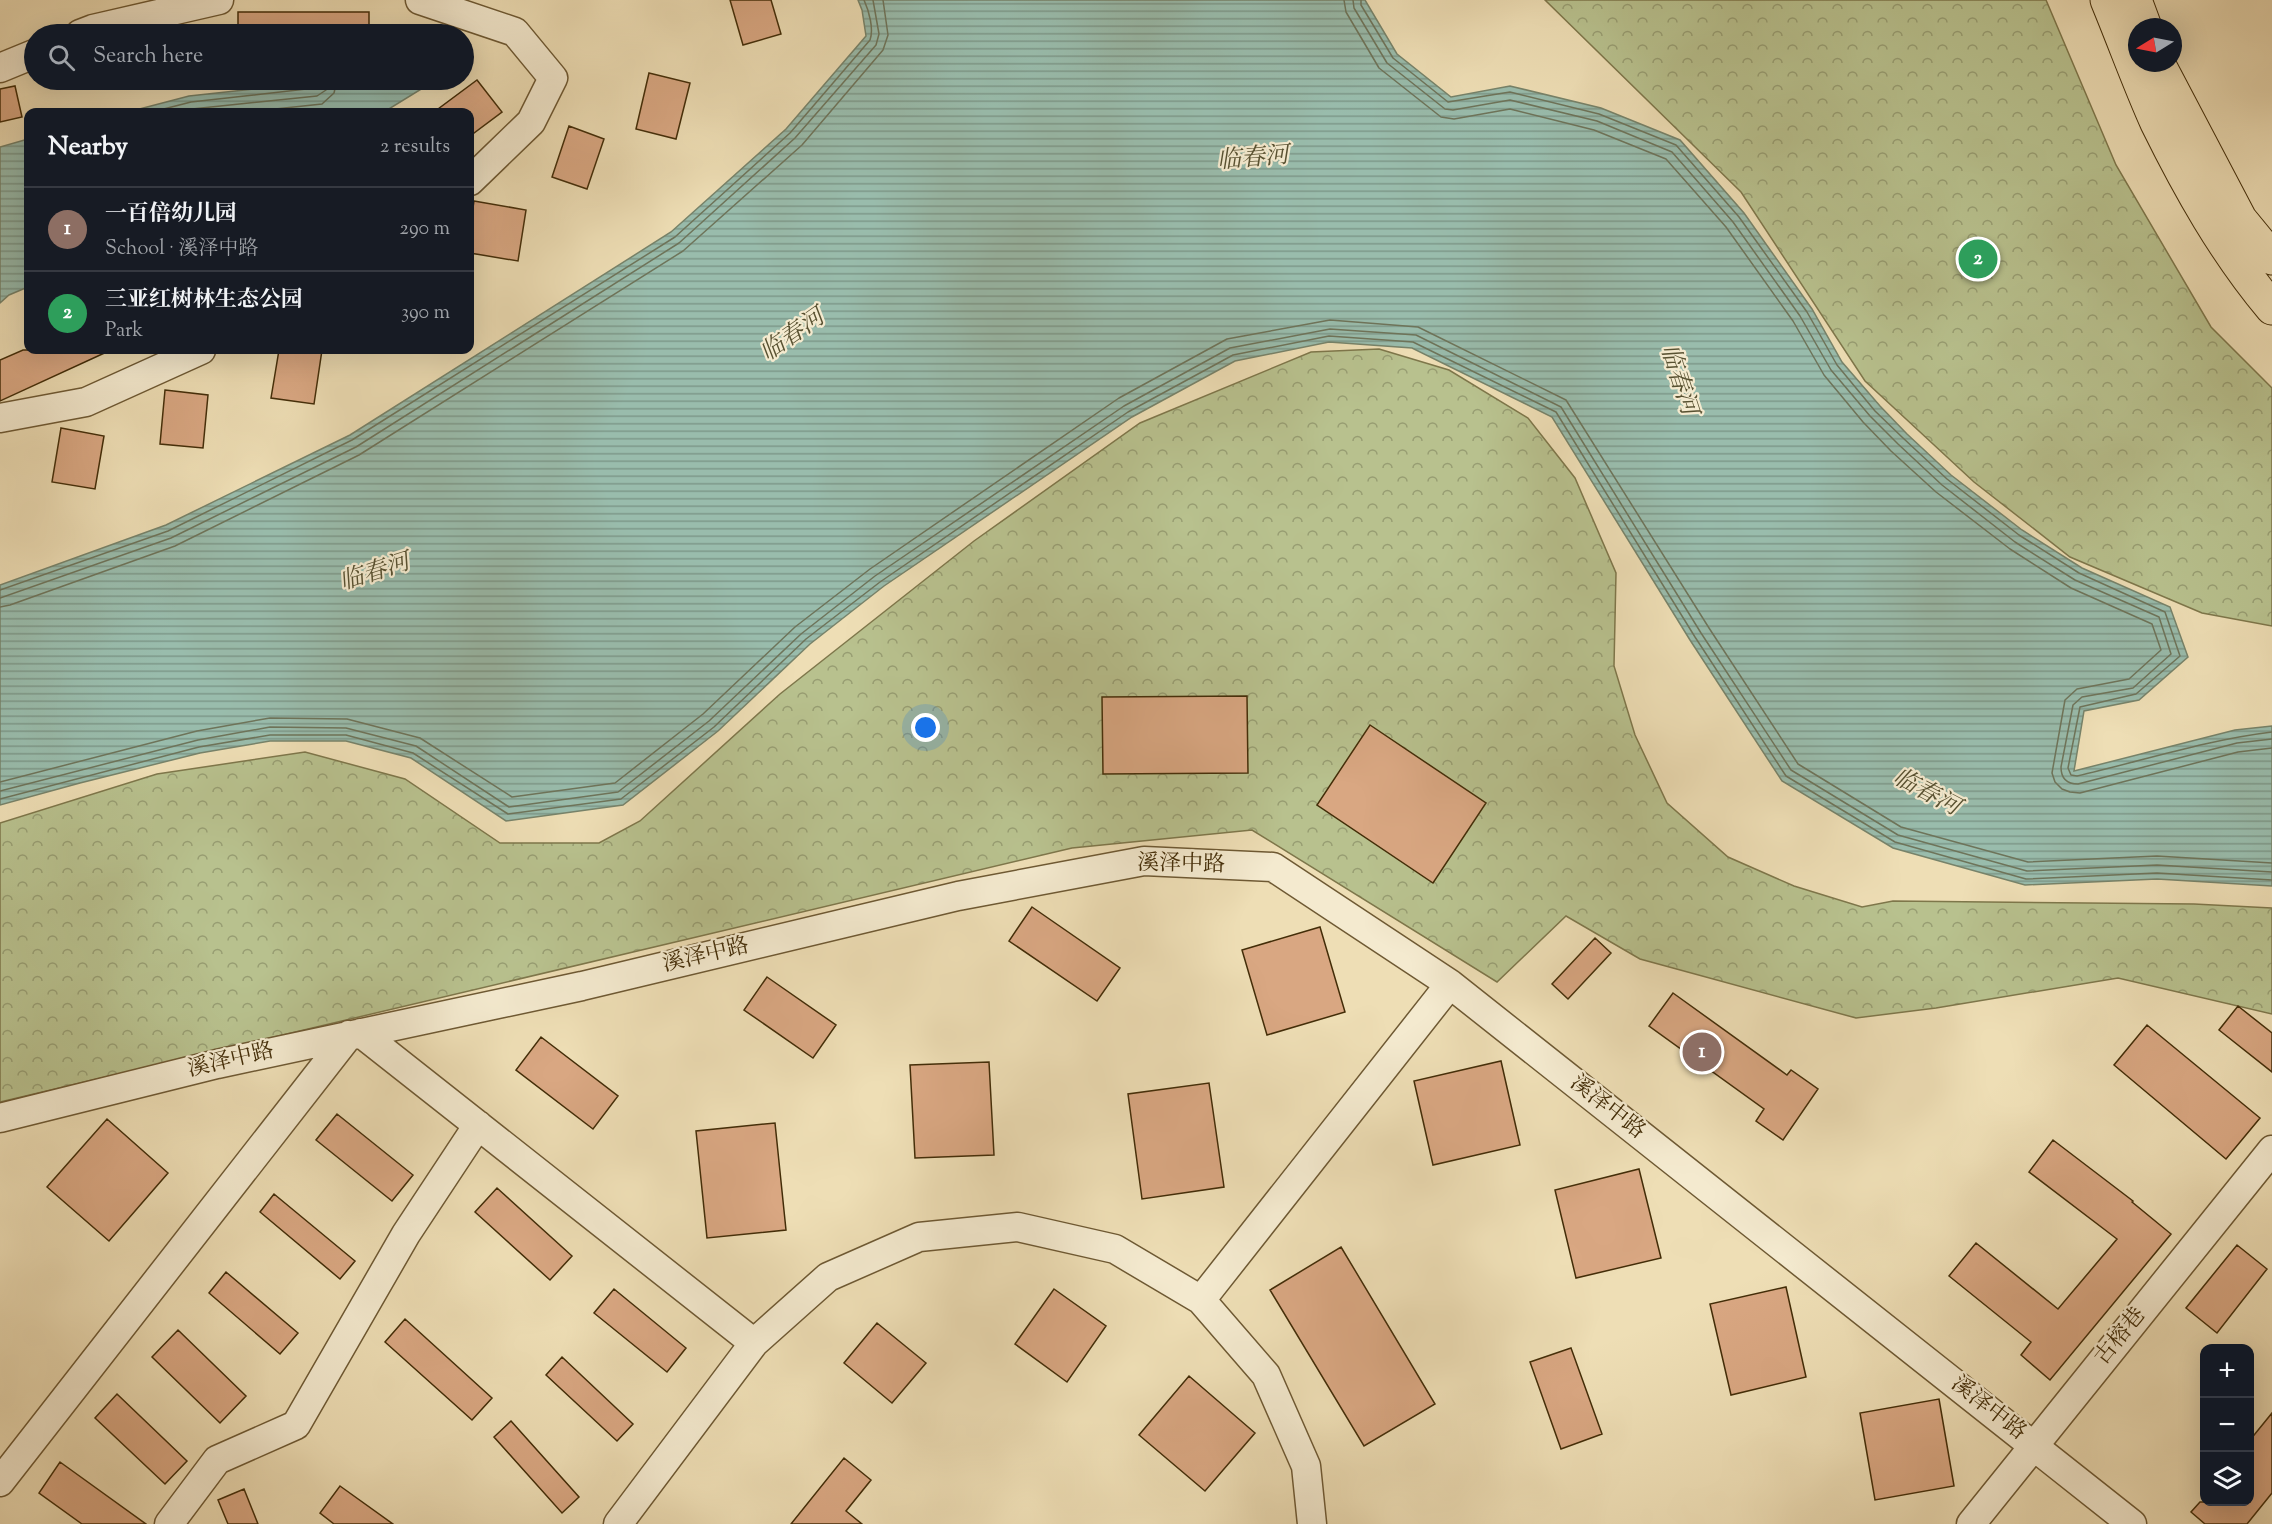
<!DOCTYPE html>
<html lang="en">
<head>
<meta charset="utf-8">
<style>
	body { margin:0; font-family:"Sorts Mill Goudy","Noto Serif SC",serif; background:#242831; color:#f1f3f6 }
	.controls { position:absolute; right:18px; bottom:18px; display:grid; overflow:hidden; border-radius:12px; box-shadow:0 6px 24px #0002 }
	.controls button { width:54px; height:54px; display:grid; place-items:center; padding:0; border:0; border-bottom:2px solid #363941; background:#171b24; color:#f1f3f6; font:30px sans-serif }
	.compass { position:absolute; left:2128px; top:18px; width:54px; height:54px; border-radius:50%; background:#171b24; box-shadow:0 6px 24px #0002; rotate:260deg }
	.you { position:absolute; left:926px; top:728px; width:21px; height:21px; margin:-15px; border:4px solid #fff; border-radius:50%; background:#1a73e8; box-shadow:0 0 0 9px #1a73e833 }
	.badge { display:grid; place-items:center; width:39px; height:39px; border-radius:50%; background:#ea580c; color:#fff; font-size:20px; font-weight:700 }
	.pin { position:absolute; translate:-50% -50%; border:3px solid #fff; box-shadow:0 2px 6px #0006 }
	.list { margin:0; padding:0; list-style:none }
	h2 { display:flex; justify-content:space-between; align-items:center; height:78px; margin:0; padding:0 24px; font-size:26px }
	h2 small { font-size:20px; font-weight:400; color:#9ea1a6 }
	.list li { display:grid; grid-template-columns:39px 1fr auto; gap:18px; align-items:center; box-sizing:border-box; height:84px; padding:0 24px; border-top:2px solid #363941 }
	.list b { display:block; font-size:22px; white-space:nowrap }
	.list p { margin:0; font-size:20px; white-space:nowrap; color:#9ea1a6 }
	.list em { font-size:20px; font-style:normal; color:#9ea1a6 }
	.icon { flex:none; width:33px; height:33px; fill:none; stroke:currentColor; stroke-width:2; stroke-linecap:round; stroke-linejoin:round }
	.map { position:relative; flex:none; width:2272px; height:1524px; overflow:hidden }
	.search { position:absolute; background:#171b24; box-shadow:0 6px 24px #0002; left:24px; top:24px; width:450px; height:66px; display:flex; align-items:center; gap:15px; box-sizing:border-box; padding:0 21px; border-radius:33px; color:#9ea1a6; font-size:22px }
	.panel { position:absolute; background:#171b24; box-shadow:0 6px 24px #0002; left:24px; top:108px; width:450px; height:246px; border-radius:12px }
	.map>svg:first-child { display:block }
</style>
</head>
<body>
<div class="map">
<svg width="2272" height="1524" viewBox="0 0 2272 1524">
	<defs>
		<pattern id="park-crowns" width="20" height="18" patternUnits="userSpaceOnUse" patternTransform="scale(1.5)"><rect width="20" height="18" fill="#b8c18e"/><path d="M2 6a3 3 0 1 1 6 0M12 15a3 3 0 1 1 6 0" fill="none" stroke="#979d72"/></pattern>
		<pattern id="water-rules" width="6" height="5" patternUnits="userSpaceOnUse" patternTransform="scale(1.5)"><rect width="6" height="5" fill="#99bcac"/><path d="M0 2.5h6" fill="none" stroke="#7e998a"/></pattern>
	</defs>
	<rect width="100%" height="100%" fill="#eedeb5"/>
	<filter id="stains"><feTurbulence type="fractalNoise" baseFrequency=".00333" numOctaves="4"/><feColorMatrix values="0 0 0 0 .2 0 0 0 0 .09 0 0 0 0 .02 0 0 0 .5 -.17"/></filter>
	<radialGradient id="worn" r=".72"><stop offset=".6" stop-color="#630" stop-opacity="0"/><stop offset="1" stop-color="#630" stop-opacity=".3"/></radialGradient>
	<path fill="url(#park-crowns)" stroke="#7e774b" stroke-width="1.5" d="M1545 0H2046L2116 165 2211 327 2272 388V626L2202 613 2070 557 1974 482 1865 381 1741 192Z
		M1379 349 1449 370 1528 418 1575 478 1616 573 1614 666 1635 735 1667 803 1728 857 1794 886 1862 907 1893 901 2194 904 2272 908V1014L2118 978 1936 1008 1856 1018 1640 959 1566 916 1497 982 1252 830 1072 848 0 1102V823L157 774 305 752 405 779 500 843H599L640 821 780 694 974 541 1140 423 1311 352Z"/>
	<path fill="url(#water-rules)" stroke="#77836a" stroke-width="1.5" d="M858 0H1365L1397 54 1451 97 1510 86 1601 108 1680 140 1744 213 1812 309 1842 362 1880 406 1907 434 1951 475 2022 530 2082 568 2170 607 2188 657 2139 700 2084 711 2074 771 2235 730 2272 726V886L2157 879 2025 885 1893 848 1782 781 1690 640 1552 417 1412 348 1329 342 1235 361 1132 417 884 586 810 644 718 731 623 805 506 821 411 758 346 741H270L200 753 80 783 0 805V585L166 525 350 435 671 232 786 129 866 36 862 10Z
		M336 80H436L384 112H128L189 96Z
		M28 139V287L9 295 0 303V147Z"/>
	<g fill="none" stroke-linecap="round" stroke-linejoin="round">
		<path stroke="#6e745a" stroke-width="1.5" d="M1344 0 1346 12 1379 68 1441 117 1454 119 1510 109 1594 130 1666 159 1726 227 1793 321 1824 375 1863 422 1891 451 1936 492 2010 549 2071 588 2152 624 2161 650 2129 679 2077 689 2065 700 2052 773 2055 782 2062 789 2070 792 2080 793 2238 752 2272 748
			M1353 0 1354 8 1387 63 1445 109 1453 110 1510 100 1597 121 1672 152 1733 222 1800 316 1831 370 1870 416 1898 444 1942 485 2015 542 2075 580 2159 617 2171 654 2133 688 2082 697 2073 705 2061 767C2061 778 2067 784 2078 784L2237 743 2272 739
			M1361 0V5L1393 58 1448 102 1510 92 1599 114 1676 145 1739 217 1807 312 1837 365 1875 411 1903 438 1947 479 2019 535 2079 573 2165 612 2180 656 2136 694 2080 707 2068 768 2071 775 2077 776C2142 761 2206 740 2272 732
			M152 112 191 102 315 88 320 85 321 80
			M181 112 192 109 317 96 326 90 328 80
			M247 112 322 104 334 93 337 80
			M0 590 168 531 352 440 675 237 790 133 870 40C874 29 869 11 864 0
			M0 598 171 538 356 447 679 243 795 138 876 45 879 34 873 0
			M0 607 10 605 175 546 359 455 683 251 802 145 883 50 888 35 883 0
			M0 782 197 731 270 718 347 719 420 738 512 797 615 783 703 714 795 627 870 569 1119 398 1227 339 1330 320 1418 327 1566 400 1709 628 1798 764 1901 827 2028 862 2157 856 2272 863
			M0 791 198 740 270 727 346 728 416 746 509 807 618 792 709 721 801 634 875 576 1124 406 1230 348 1330 329 1416 335 1561 407 1701 633 1791 770 1898 835 2027 871 2157 865 2272 872
			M0 799 199 747 270 735H346L413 753 508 814 621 799 714 727 806 639 880 582 1128 412 1233 355 1329 336 1413 342 1556 412 1695 637 1786 776 1895 842 2026 879 2157 873 2272 880"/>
	</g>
	<path fill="#d9a782" stroke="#432d08" stroke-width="1.5" d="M730 0H771L781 34 743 45Z
		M238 12H369V34H238Z
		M649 73 690 83 676 139 636 129Z
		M477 80 502 112 470 136V112H434Z
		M15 86 22 117 0 122V89Z
		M569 126 604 139 587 189 552 177Z
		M474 201 526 210 518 261 470 253V228Z
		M23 350H111L0 401V360Z
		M279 350H322L314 404 271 398Z
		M165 390 208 395 203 448 160 444Z
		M61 428 104 436 95 489 52 482Z
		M1247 696 1248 773 1103 774 1102 697Z
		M1370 725 1486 803 1433 883 1317 805Z
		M1032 907 1120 968 1097 1001 1009 941Z
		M1320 927 1345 1012 1267 1035 1242 950Z
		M1595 938 1611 953 1568 999 1552 984Z
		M767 977 836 1025 813 1058 744 1010Z
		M1673 993 1787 1075 1791 1070 1818 1089 1783 1140 1756 1121 1764 1109 1649 1026Z
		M2238 1006 2272 1033V1072L2219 1030Z
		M2147 1025 2260 1118 2226 1159 2114 1065Z
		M541 1037 618 1096 593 1129 516 1070Z
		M1501 1061 1520 1145 1433 1165 1414 1081Z
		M989 1062 994 1155 915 1158 910 1065Z
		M1209 1083 1224 1187 1142 1199 1128 1094Z
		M337 1114 413 1175 392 1201 316 1140Z
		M107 1119 168 1173 109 1241 47 1187Z
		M775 1123 786 1230 707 1238 696 1131Z
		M2053 1140 2133 1201 2132 1202 2171 1234 2050 1380 2021 1355 2031 1342 1949 1276 1976 1243 2058 1309 2117 1239 2029 1172Z
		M1639 1169 1661 1258 1576 1278 1555 1190Z
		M497 1188 572 1256 550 1280 475 1212Z
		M274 1194 355 1261 340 1279 260 1212Z
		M2237 1245 2267 1269 2217 1333 2186 1308Z
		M1341 1247 1435 1404 1364 1446 1270 1290Z
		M226 1272 298 1333 280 1354 209 1293Z
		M1786 1287 1806 1377 1731 1395 1710 1304Z
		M614 1289 686 1348 667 1372 594 1313Z
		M1054 1289 1106 1326 1067 1382 1015 1344Z
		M405 1319 492 1398 472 1420 385 1342Z
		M877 1323 926 1363 892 1403 844 1363Z
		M178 1330 246 1396 220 1423 152 1357Z
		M1571 1348 1602 1434 1561 1449 1530 1362Z
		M562 1357 633 1424 617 1441 546 1375Z
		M1189 1376 1255 1433 1205 1491 1139 1435Z
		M117 1394 187 1461 165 1484 95 1418Z
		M1939 1399 1954 1486 1875 1500 1860 1413Z
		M2272 1413V1493L2247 1524H2205L2191 1512 2200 1502H2250V1440Z
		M511 1421 579 1497 562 1513 494 1437Z
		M844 1458 871 1480 846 1511 862 1524H791Z
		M60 1462 146 1524H82L39 1493Z
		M340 1486 393 1524H334L320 1513Z
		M244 1489 258 1524H228L218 1500Z"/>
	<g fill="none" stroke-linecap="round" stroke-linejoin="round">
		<defs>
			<path id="minor" d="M420 0 515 32 553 78 531 122 470 181
				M80 34 93 29 219 0
				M0 68 34 54
				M0 418 86 402 201 350
				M361 1033 754 1343
				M0 1118 217 1064 582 986 958 896 1144 861 1273 867 1450 984 2132 1524
				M1201 1300 1450 984
				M0 1482 349 1035
				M169 1524 217 1460 296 1425 406 1234 478 1125
				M618 1524 754 1343 828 1277 919 1237 1018 1227 1115 1249 1201 1300 1266 1375 1306 1466 1312 1524
				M1971 1524 2272 1150"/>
			<path id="major" d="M2107 0C2124 41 2139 83 2157 123 2189 188 2225 252 2272 308
				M2135 0 2145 27
				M2158 63 2240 219 2272 258"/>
		</defs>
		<use href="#minor" stroke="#6e5933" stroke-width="31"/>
		<use href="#major" stroke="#432d08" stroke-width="35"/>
		<use href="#minor" stroke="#f4eacf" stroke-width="28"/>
		<use href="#major" stroke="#eedeb5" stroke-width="33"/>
	</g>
	<g text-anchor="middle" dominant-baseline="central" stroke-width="4.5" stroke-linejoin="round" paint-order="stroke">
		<g font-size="22" fill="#432d08" stroke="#f4eacf">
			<text transform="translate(1181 865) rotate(1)">溪泽中路</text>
			<text transform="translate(706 956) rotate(-13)">溪泽中路</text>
			<text transform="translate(231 1061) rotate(-13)">溪泽中路</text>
			<text transform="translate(1607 1108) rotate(38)">溪泽中路</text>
			<text transform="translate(2121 1337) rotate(-51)">古榕巷</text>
			<text transform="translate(1988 1409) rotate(38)">溪泽中路</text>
		</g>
		<g font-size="24" font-style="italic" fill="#585131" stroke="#f4eacf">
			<text transform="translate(1253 159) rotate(-5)">临春河</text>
			<text transform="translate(793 336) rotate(-35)">临春河</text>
			<text transform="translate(1678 380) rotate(72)">临春河</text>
			<text transform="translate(375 573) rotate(-18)">临春河</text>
			<text transform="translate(1926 793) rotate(28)">临春河</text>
		</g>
	</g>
	<rect width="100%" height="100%" filter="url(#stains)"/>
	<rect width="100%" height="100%" fill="url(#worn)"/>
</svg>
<div class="controls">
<button>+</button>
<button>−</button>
<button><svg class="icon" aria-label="layers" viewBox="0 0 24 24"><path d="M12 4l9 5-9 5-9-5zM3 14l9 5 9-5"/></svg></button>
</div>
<svg class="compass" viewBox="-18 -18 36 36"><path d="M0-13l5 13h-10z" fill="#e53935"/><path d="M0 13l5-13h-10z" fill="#9ea1a6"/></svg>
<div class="you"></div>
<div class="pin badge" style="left:1702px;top:1052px;background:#8d6e63">1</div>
<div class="pin badge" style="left:1978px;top:259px;background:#2e9e5b">2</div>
<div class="search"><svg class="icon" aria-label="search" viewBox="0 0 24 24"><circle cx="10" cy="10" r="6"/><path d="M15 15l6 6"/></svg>Search here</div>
<section class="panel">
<h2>Nearby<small>2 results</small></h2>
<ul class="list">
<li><span class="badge" style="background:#8d6e63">1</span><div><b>一百倍幼儿园</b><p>School · 溪泽中路</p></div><em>290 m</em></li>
<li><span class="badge" style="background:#2e9e5b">2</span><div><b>三亚红树林生态公园</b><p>Park</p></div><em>390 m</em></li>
</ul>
</section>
</div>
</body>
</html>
